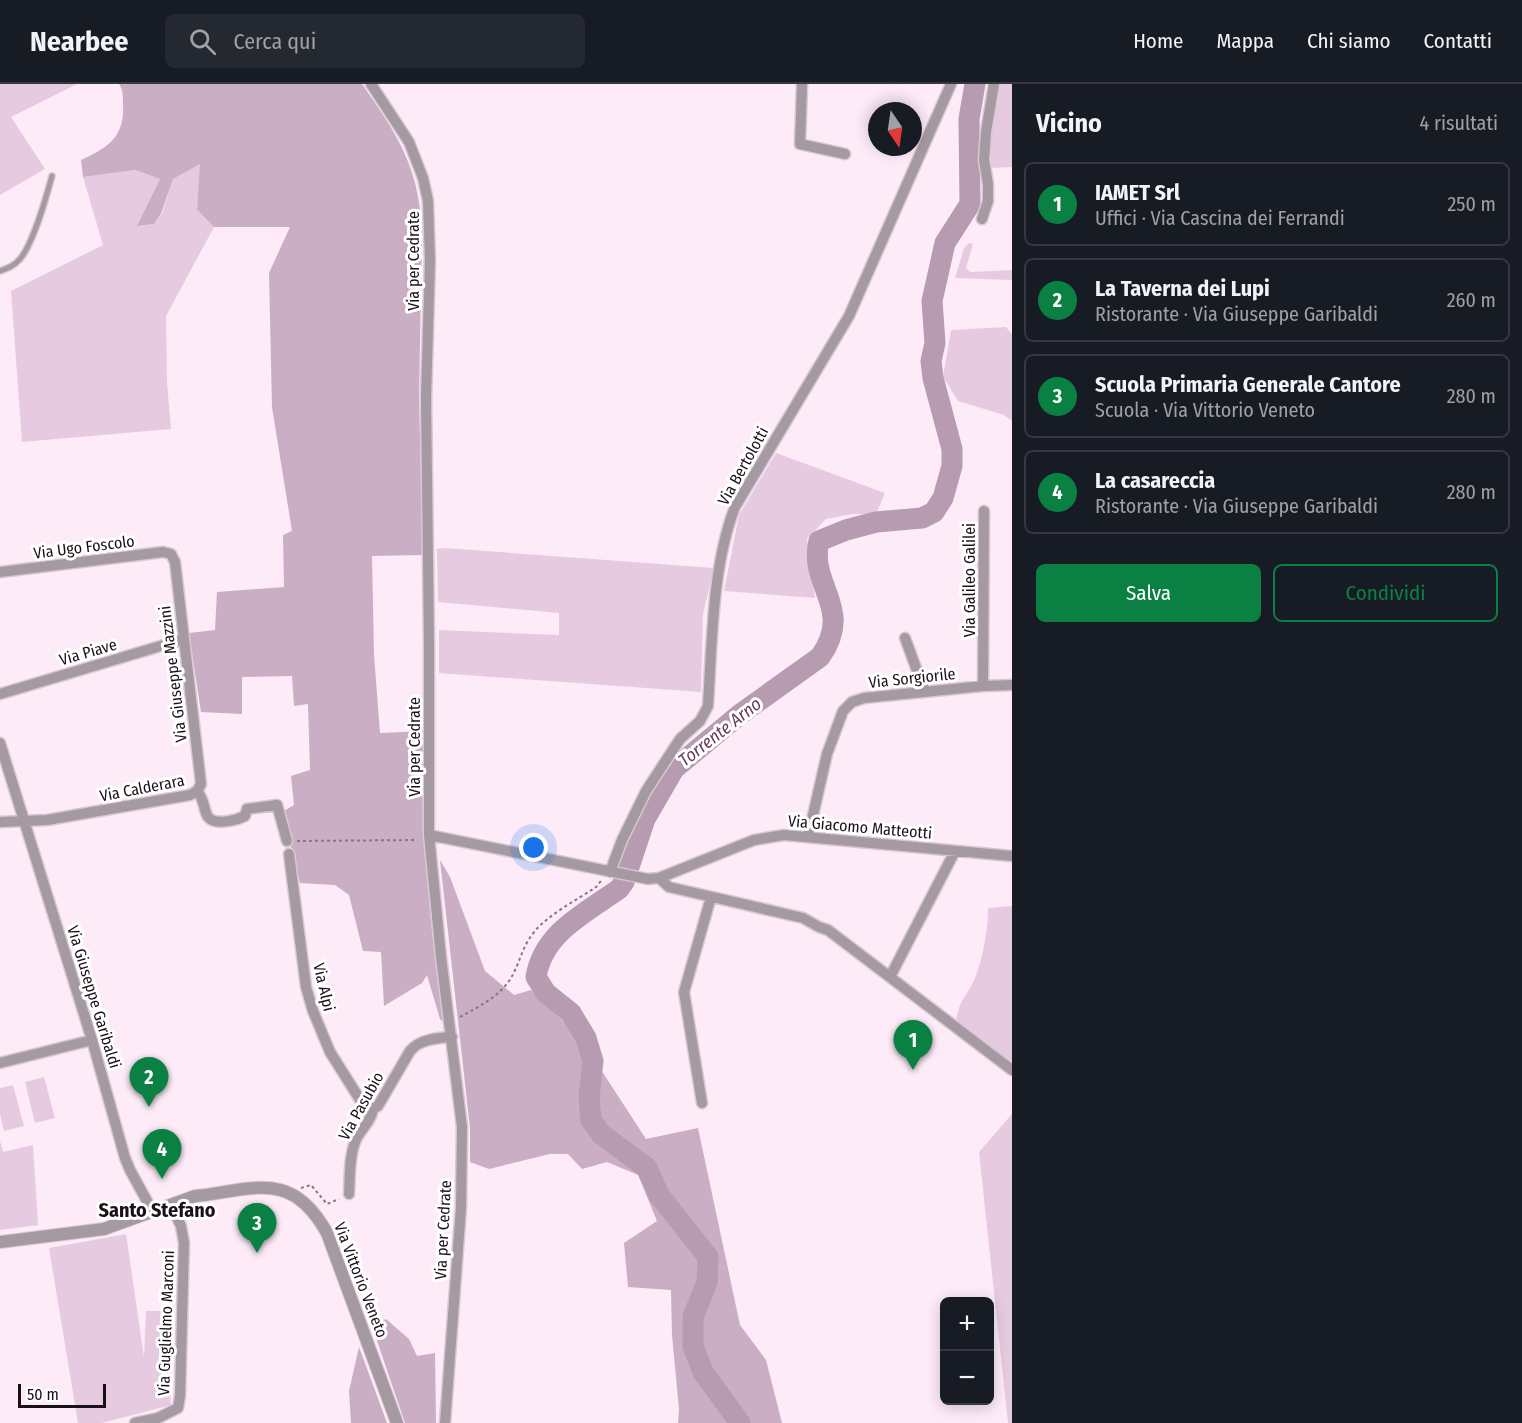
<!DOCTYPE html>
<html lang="it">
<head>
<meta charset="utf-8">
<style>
	body { margin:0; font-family:"Fira Sans Condensed",sans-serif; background:#242831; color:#f1f3f6 }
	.controls { position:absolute; right:18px; bottom:18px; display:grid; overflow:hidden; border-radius:9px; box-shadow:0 3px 15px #0003 }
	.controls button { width:54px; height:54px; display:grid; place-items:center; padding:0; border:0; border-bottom:2px solid #363941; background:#171b24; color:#f1f3f6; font:30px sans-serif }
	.compass { position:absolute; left:868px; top:18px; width:54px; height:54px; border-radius:50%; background:#171b24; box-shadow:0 3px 15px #0003; rotate:167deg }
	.scale { position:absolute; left:18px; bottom:15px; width:88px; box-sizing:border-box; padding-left:6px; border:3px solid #1a1118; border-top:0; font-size:16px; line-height:21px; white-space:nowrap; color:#1a1118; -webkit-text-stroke:4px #fff; paint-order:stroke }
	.you { position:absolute; left:534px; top:764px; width:21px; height:21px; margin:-15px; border:4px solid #fff; border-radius:50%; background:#1a73e8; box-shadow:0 0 0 9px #1a73e833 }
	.badge { display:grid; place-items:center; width:39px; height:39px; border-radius:50%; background:#0b8043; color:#fff; font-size:20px; font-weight:700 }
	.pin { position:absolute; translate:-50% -50px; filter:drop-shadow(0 2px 3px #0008) }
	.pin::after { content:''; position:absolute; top:32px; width:21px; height:18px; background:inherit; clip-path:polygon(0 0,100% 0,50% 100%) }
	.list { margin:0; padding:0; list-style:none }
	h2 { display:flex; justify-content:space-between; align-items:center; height:78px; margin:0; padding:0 24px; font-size:26px }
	h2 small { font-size:20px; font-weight:400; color:#9ea1a6 }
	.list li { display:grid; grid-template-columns:39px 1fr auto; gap:18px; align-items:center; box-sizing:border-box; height:84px; margin:0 12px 12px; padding:0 12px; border:2px solid #363941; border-radius:9px }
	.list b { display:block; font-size:22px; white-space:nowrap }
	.list p { margin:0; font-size:20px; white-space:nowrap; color:#9ea1a6 }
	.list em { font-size:20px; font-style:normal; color:#9ea1a6 }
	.actions { display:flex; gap:12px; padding:18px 24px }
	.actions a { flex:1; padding:14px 0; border:2px solid #0b8043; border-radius:9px; text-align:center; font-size:21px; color:#0b8043 }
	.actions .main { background:#0b8043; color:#fff }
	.icon { flex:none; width:33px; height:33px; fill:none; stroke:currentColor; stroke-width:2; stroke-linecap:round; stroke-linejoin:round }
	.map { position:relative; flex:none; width:1012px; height:1339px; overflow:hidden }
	header { display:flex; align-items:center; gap:36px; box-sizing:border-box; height:84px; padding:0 30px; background:#171b24; border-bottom:2px solid #363941 }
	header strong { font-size:28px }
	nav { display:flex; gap:33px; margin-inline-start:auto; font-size:21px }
	.search { width:420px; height:54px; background:#242831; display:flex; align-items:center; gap:15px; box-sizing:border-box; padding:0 21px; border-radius:9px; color:#9ea1a6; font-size:22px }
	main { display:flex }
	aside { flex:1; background:#171b24 }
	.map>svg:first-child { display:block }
</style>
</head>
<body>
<header>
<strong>Nearbee</strong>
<div class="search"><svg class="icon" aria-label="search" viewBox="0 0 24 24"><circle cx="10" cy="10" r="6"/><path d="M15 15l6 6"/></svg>Cerca qui</div>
<nav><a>Home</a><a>Mappa</a><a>Chi siamo</a><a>Contatti</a></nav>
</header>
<main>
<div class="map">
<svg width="1012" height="1339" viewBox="0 0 1012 1339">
	<rect width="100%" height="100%" fill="#fdebf8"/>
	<path fill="#e6cbe0" d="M0 0H77L11 33 45 85 0 111Z
		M1000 0H1012V83L991 84C989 55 993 28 1000 0Z
		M201 79 197 126 214 143 166 232 167 298 171 345 22 358 11 207 103 161 83 93 135 86 160 95 138 142 154 140 162 130 173 95Z
		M969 159 973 160 966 184 970 188 1012 186V196L955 194 964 164Z
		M1006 243 1012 250V337L1004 331 958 317 943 293 951 246Z
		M776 369 885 409 876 430H853L826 435 807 455 815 514 724 507 739 431Z
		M445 464 714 484 703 530 701 608 439 589V546L559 551V529L438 518 437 465Z
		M1012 822V981L956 938C959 915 967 913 975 894 983 873 988 847 988 824Z
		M44 993 55 1034 35 1039 25 998Z
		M13 1001 24 1042 4 1047 0 1030V1004Z
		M1012 1030V1339H1008L979 1068Z
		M0 1057 3 1068 33 1061 38 1141 0 1146Z
		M126 1150 144 1273 146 1227H170L168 1279 171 1321 102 1339H78L49 1164Z"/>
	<path fill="#caaec3" d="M119 0H362C398 52 418 81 422 146L419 315 423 471 372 472 374 571 380 649 426 647 422 699 424 748 431 838 443 938 440 935 427 891 422 899 384 922 381 868 363 867 349 811 335 801 300 799 282 728 294 721 291 692 310 686 308 620 294 622 292 592 242 593V630L201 628 189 549 215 546 217 508 284 503 283 451 292 447 272 323 269 189 290 143H214L197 126 200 80 173 95 161 130 154 140 137 142 160 95 135 86 83 93 81 76C109 63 125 53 123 19 123 12 123 6 119 0Z
		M440 776 450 793 485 887 514 911 531 906 579 952 646 1055 698 1044 740 1241 766 1276 782 1339H678L679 1325 672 1251 671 1206 628 1203 624 1159 657 1137 638 1091 607 1078 582 1085 568 1070H550L489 1085 470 1078V1044Z
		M386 1235 409 1255 417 1272 435 1269 436 1339H405L372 1242Z
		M359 1263 387 1339H351L349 1307Z"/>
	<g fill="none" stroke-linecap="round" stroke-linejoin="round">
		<path stroke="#b79bb0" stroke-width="21" d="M740 1339 703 1288 693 1262V1233L707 1198 708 1173 659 1111 647 1084 601 1050 591 1036 589 1013 593 977 586 954 571 929 546 909 536 893C543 849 585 829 619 805L624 798 645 735 674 685 739 631 820 573C855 524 808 502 819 457L846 446 876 438 922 434 934 428 943 414 952 382V365L933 294 931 277 935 259 932 217 945 159 970 120 969 35 975 0"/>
		<defs>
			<path id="service" d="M0 187C8 184 14 182 20 175 34 158 46 114 52 92"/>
			<path id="minor" d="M371 0 409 58 423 94 428 117 430 177 426 314 429 559V751L441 873 462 1043 461 1124 445 1339
				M802 0 800 60 845 70
				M982 135 988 117V100L984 76 986 48 994 0
				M0 488 163 468 171 470 175 478 201 700 197 707
				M905 554 925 608
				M983 602 984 427
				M0 610 184 555
				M0 659 92 956 125 1074 130 1086 153 1128
				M197 707C205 716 203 725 208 733 215 742 237 736 245 732L247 725 277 721 287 757
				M0 738 47 736 190 711 197 707
				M429 751 648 795 659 794 754 756 784 751 1012 772
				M808 753 827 670 843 627 852 618 864 614 983 602 1012 601
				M289 770 306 903 313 927 330 968 364 1022 373 1025
				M610 788 622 756 646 707 680 655 700 637 708 622C712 559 712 482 735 423L849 232 951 0
				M659 794 669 803 803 834 819 843 828 846 1012 986
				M890 893 955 767
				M0 979 92 956
				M702 1019 684 908 711 813
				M349 1110C350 1093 349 1074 355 1058 359 1046 371 1039 373 1025L378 1022 410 967C420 955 437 954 452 953
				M135 1339 158 1334 178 1324 180 1312 184 1159 181 1142 171 1121"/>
			<path id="tertiary" d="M0 1158 104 1145 195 1112 205 1111C262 1102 295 1091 327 1149L397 1339"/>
		</defs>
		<use href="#service" stroke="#d9c8d4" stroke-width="8"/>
		<use href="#minor" stroke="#d9c8d4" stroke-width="13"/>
		<use href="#tertiary" stroke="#d9c8d4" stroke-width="14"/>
		<path stroke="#857882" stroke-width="2" stroke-dasharray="3 3" stroke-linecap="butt" d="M297 757 417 756
			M460 933C478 923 497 914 509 897 520 881 521 863 535 847 549 830 577 816 596 803L601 797
			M301 1104 311 1101 327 1120 339 1115"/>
		<use href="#service" stroke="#a599a2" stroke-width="5"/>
		<use href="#minor" stroke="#a599a2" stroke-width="10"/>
		<use href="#tertiary" stroke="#a599a2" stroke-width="12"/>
	</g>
	<g text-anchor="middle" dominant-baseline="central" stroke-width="6" stroke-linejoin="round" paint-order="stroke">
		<g font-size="16" fill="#1a1118" stroke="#fff">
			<text transform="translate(413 177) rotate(-90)">Via per Cedrate</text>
			<text transform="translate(743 382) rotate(-61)">Via Bertolotti</text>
			<text transform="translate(84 463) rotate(-7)">Via Ugo Foscolo</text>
			<text transform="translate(969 496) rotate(-90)">Via Galileo Galilei</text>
			<text transform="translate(88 568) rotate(-16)">Via Piave</text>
			<text transform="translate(173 590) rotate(-97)">Via Giuseppe Mazzini</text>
			<text transform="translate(912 594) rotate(-6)">Via Sorgiorile</text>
			<text transform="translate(414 663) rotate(-90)">Via per Cedrate</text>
			<text transform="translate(142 704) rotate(-11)">Via Calderara</text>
			<text transform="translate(860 743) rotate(5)">Via Giacomo Matteotti</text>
			<text transform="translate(324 903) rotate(77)">Via Alpi</text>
			<text transform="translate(94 913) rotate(73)">Via Giuseppe Garibaldi</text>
			<text transform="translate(361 1022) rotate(-61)">Via Pasubio</text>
			<text transform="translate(443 1146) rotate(-87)">Via per Cedrate</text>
			<text transform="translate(361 1196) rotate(69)">Via Vittorio Veneto</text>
			<text transform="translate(166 1239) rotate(-88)">Via Guglielmo Marconi</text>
		</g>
		<g font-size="18" font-style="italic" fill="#653d5e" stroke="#fff">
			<text transform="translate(720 648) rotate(-38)">Torrente Arno</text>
		</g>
		<g font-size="20" font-weight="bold" fill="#1a1118" stroke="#fff">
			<text x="157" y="1126">Santo Stefano</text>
		</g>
	</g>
</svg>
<div class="controls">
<button>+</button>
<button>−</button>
</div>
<svg class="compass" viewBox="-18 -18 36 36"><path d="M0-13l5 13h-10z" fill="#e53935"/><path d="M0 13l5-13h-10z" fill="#9ea1a6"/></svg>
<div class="scale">50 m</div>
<div class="you"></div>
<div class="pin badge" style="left:913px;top:986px">1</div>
<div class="pin badge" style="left:149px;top:1023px">2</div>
<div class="pin badge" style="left:257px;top:1169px">3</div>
<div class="pin badge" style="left:162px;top:1095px">4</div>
</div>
<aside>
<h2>Vicino<small>4 risultati</small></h2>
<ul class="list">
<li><span class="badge">1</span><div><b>IAMET Srl</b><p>Uffici · Via Cascina dei Ferrandi</p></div><em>250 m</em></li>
<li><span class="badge">2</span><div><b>La Taverna dei Lupi</b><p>Ristorante · Via Giuseppe Garibaldi</p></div><em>260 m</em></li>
<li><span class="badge">3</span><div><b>Scuola Primaria Generale Cantore</b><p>Scuola · Via Vittorio Veneto</p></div><em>280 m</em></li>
<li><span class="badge">4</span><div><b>La casareccia</b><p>Ristorante · Via Giuseppe Garibaldi</p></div><em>280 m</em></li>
</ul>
<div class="actions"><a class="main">Salva</a><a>Condividi</a></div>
</aside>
</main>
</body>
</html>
